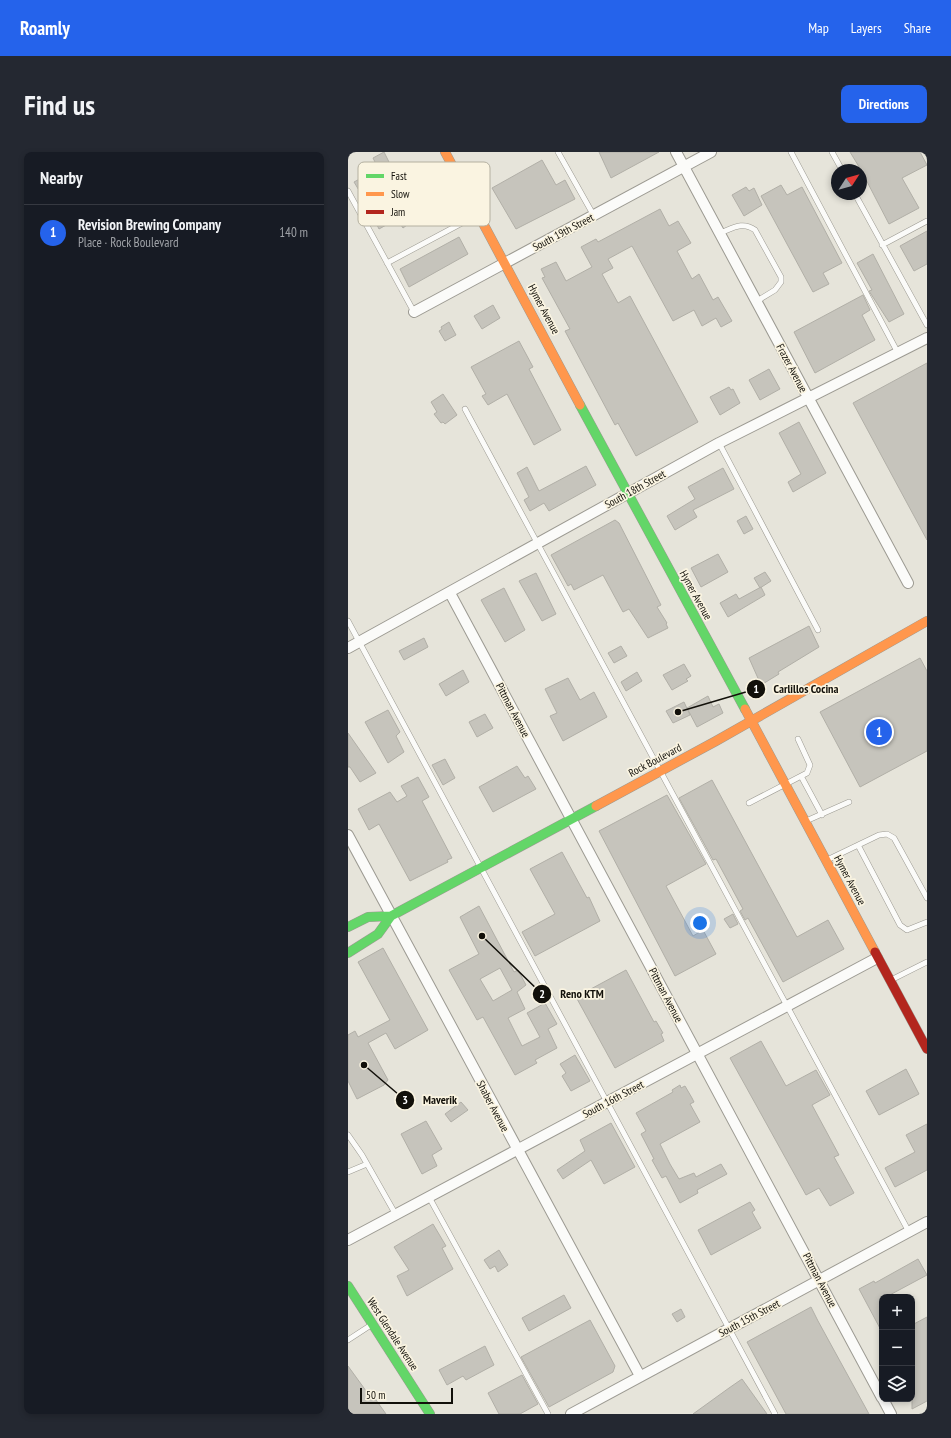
<!DOCTYPE html>
<html lang="en">
<head>
<meta charset="utf-8">
<style>
	body { margin:0; font-family:"PT Sans Narrow",sans-serif; background:#242831; color:#f1f3f6 }
	.controls { position:absolute; right:12px; bottom:12px; display:grid; overflow:hidden; border-radius:8px; box-shadow:0 2px 6px #0003 }
	.controls button { width:36px; height:36px; display:grid; place-items:center; padding:0; border:0; border-bottom:1px solid #363941; background:#171b24; color:#f1f3f6; font:20px sans-serif }
	.compass { position:absolute; left:483px; top:12px; width:36px; height:36px; border-radius:50%; background:#171b24; box-shadow:0 2px 6px #0003; rotate:54deg }
	.scale { position:absolute; left:12px; bottom:10px; width:93px; box-sizing:border-box; padding-left:4px; border:2px solid #12100a; border-top:0; font-size:11px; line-height:14px; white-space:nowrap; color:#12100a; -webkit-text-stroke:3px #faf4e1; paint-order:stroke }
	.you { position:absolute; left:352px; top:771px; width:14px; height:14px; margin:-10px; border:3px solid #fff; border-radius:50%; background:#1a73e8; box-shadow:0 0 0 6px #1a73e833 }
	.badge { display:grid; place-items:center; width:26px; height:26px; border-radius:50%; background:#2563eb; color:#fff; font-size:13px; font-weight:700 }
	.pin { position:absolute; translate:-50% -50%; border:2px solid #fff; box-shadow:0 1px 4px #0006 }
	.list { margin:0; padding:0; list-style:none }
	h2 { display:flex; justify-content:space-between; align-items:center; height:52px; margin:0; padding:0 16px; font-size:17px }
	h2 small { font-size:13px; font-weight:400; color:#9ea1a6 }
	.list li { display:grid; grid-template-columns:26px 1fr auto; gap:12px; align-items:center; box-sizing:border-box; height:56px; padding:0 16px; border-top:1px solid #363941 }
	.list b { display:block; font-size:15px; white-space:nowrap }
	.list p { margin:0; font-size:13px; white-space:nowrap; color:#9ea1a6 }
	.list em { font-size:13px; font-style:normal; color:#9ea1a6 }
	.icon { flex:none; width:22px; height:22px; fill:none; stroke:currentColor; stroke-width:2; stroke-linecap:round; stroke-linejoin:round }
	.map { position:relative; flex:none; width:579px; height:1262px; overflow:hidden; border-radius:8px }
	header { display:flex; align-items:center; gap:24px; box-sizing:border-box; height:56px; padding:0 20px; background:#2563eb; color:#fff }
	header strong { font-size:19px }
	nav { display:flex; gap:22px; margin-inline-start:auto; font-size:14px }
	.intro { display:flex; align-items:center; justify-content:space-between; box-sizing:border-box; height:96px; padding:0 24px }
	h1 { margin:0; font-size:28px }
	.button { padding:10px 18px; border-radius:8px; background:#2563eb; color:#fff; font-size:14px; font-weight:700 }
	main { display:flex; gap:24px; padding:0 24px }
	aside { flex:1; background:#171b24; border-radius:8px; box-shadow:0 2px 6px #0003 }
	.map>svg:first-child { display:block }
</style>
</head>
<body>
<header>
<strong>Roamly</strong>
<nav><a>Map</a><a>Layers</a><a>Share</a></nav>
</header>
<div class="intro"><h1>Find us</h1><a class="button">Directions</a></div>
<main>
<aside>
<h2>Nearby<small></small></h2>
<ul class="list">
<li><span class="badge">1</span><div><b>Revision Brewing Company</b><p>Place · Rock Boulevard</p></div><em>140 m</em></li>
</ul>
</aside>
<div class="map">
<svg width="579" height="1262" viewBox="0 0 579 1262">
	<rect width="100%" height="100%" fill="#e6e4da"/>
	<path fill="#c6c4bc" stroke="#b1afa7" fill-rule="evenodd" d="M36 0 41 10 30 16 25 6Z
		M251 0H311L263 26Z
		M502 0H572L579 13 554 26 571 56 541 72 513 18Z
		M194 8 208 33 217 28 227 47 168 77 144 36Z
		M19 23 25 32 12 40 6 30Z
		M45 30 51 41 44 44 58 61 72 50 69 44 87 35 94 48 70 62 71 64 55 76 49 67 31 77 23 61 32 56 24 41Z
		M433 33 439 43 454 35 494 111 475 121 481 132 465 140 413 44Z
		M398 35 401 39 406 36 414 53 396 64 384 43Z
		M312 57 321 74 330 69 343 91 329 99 344 127 351 122 365 148 370 145 384 169 373 175 368 166 354 174 346 158 325 169 284 94 260 107 265 116 254 122 270 151 282 144 350 270 288 304 270 271 267 273 217 179 222 177 194 126 197 125 193 117 208 110 218 129 244 115 233 95 248 87 250 90Z
		M579 79V112L566 119 552 94Z
		M111 85 120 102 61 135 52 117Z
		M525 102 556 162 541 170 521 139 524 138 509 111Z
		M515 143 522 158 514 163 527 188 467 221 446 180Z
		M145 153 152 166 134 177 126 164Z
		M101 170 108 183 97 189 91 179 94 177 93 175Z
		M171 189 185 215 181 217 213 278 186 293 159 242 140 253 134 244 138 242 123 215Z
		M579 211V388L505 251Z
		M421 217 432 237 412 248 401 228Z
		M381 235 383 238 385 237 392 251 372 263 362 245Z
		M95 242 109 263 97 272 95 270 93 271 86 262 89 260 83 250Z
		M451 270 478 321 445 340 440 330 453 322 431 281Z
		M238 314 248 333 201 359 196 351 182 359 176 348 181 345 169 321 179 315 191 339Z
		M375 316 386 337 345 358 349 365 327 378 319 364 347 347 340 335Z
		M398 364 405 377 396 382 389 369Z
		M267 368 271 371 313 453 309 455 319 471 318 472 320 476 300 486 281 457 275 460 255 423 226 438 223 432 220 434 203 403Z
		M370 402 380 420 353 435 343 416Z
		M417 420 423 429 412 436 406 426Z
		M188 421 208 462 194 469 171 429Z
		M413 435 417 443 380 465 372 451 388 442 391 447Z
		M156 436 177 478 157 490 133 448Z
		M461 474 471 495 430 520 431 522 413 533 401 506Z
		M76 486 80 495 56 508 51 499Z
		M273 494 279 504 266 511 260 501Z
		M572 506 579 519V599L512 635 472 560Z
		M336 512 343 524 338 527 340 529 324 538 315 523Z
		M115 518 121 530 98 544 91 532Z
		M289 520 294 529 278 539 273 530Z
		M220 526 232 548 246 540 259 565 215 589 202 564 209 561 197 537Z
		M360 544 365 555 371 552 375 561 349 575 339 556Z
		M336 550 342 563 325 571 318 559Z
		M40 558 52 580 48 584 56 600 40 611 17 570Z
		M137 562 145 576 129 585 121 570Z
		M0 581 28 621 12 630 2 615H0Z
		M97 607 107 626 95 633 84 613Z
		M169 614 177 626 180 624 188 637 145 660 131 635Z
		M70 625 81 645 74 649 104 706 99 708 100 710 62 729 31 672 21 678 10 657 42 640 49 650 59 644 53 634Z
		M364 628 449 785 480 768 496 797 435 830 400 766 397 768 392 759 395 757 368 707 365 708 331 646Z
		M319 643 358 712 318 734 345 784 355 778 368 802 327 824 251 679Z
		M214 700 239 746 241 745 252 769 187 804 174 780 207 762 182 717Z
		M131 754 166 820 170 818 178 833 169 840 177 857 160 866 174 894 192 885 179 861 197 851 209 872 200 877 209 896 187 908 189 911 167 923 135 865 129 868 101 818 131 802 112 765ZM152 816 164 838 145 849 132 827Z
		M385 762 390 772 382 776 376 767Z
		M35 796 80 878 47 897 38 881 20 891 40 928 36 933 9 947 0 929V883L7 879 10 885 42 868 10 810Z
		M278 818 306 870 308 869 315 881 313 882 316 889 267 916 228 845Z
		M413 889 438 934 468 918 482 943 464 953 491 1003 486 1005 506 1041 482 1054 471 1036 458 1043 382 906Z
		M227 903 242 929 223 939 214 924 218 921 212 912Z
		M558 917 571 942 531 963 518 939Z
		M332 933 333 936 337 934 344 946 346 950 342 952 352 970 312 992 322 1012 331 1027 346 1021 348 1025 373 1012 379 1022 349 1038 350 1041 332 1051 318 1024 314 1026 304 1008 306 1007 293 982 298 979 288 961 325 940 324 938Z
		M113 950 120 958 103 970 97 962Z
		M78 969 94 997 84 1003 89 1014 74 1022 53 982Z
		M263 971 287 1015 256 1032 243 1008 215 1027 209 1018 237 999 232 988Z
		M579 972V1018L547 1035 537 1016 567 1000 558 983Z
		M402 1050 407 1058 404 1060 413 1076 363 1103 350 1078Z
		M85 1072 98 1094 94 1096 105 1117 59 1144 49 1124 61 1118 46 1095Z
		M151 1098 160 1113 150 1120 147 1114 142 1117 136 1108Z
		M570 1107 579 1123 538 1145H534V1180L511 1137 526 1129 527 1131Z
		M216 1143 223 1156 181 1179 174 1166Z
		M463 1155 470 1169 521 1262H438L399 1190Z
		M333 1157 337 1165 329 1170 324 1162Z
		M579 1165V1249L564 1257V1173Z
		M242 1168 267 1214 265 1220 201 1255 173 1205Z
		M137 1194 146 1213 118 1228 115 1224 99 1233 91 1218Z
		M0 1214 21 1243 23 1241 38 1262H0Z
		M174 1223 190 1252 172 1262H151L140 1241Z
		M394 1227 419 1262H345L381 1236Z"/>
	<g fill="none" stroke-linecap="round" stroke-linejoin="round">
		<defs>
			<path id="lane" d="M210 0 246 64
				M443 0 550 201
				M484 0 494 18
				M0 39 66 160
				M507 42 579 173
				M372 81C385 76 395 69 407 78L433 125V130L427 138 409 149
				M534 93 579 69
				M39 111 129 63
				M117 257 561 1080
				M371 291 470 478
				M0 469 427 1262
				M453 624 474 663
				M401 651 459 621 462 613 450 587
				M458 669 501 650
				M510 693 552 773 559 778 579 770
				M479 708 531 683 539 682 546 686 579 746
				M543 828 579 810
				M0 983 14 1003 48 1063
				M0 1020 19 1012
				M81 1045 200 1262
				M0 1188 23 1173"/>
			<path id="street" d="M328 0 560 431
				M66 160 363 0
				M102 441 534 1246
				M0 496 371 291 579 186
				M0 683 292 1224
				M0 1088 529 806
				M535 1247 543 1262
				M223 1262 579 1070"/>
			<path id="fast" d="M232 253 397 557
				M0 775 20 765 43 764 248 654
				M0 801 30 782 43 764
				M0 1134 82 1262"/>
			<path id="slow" d="M97 0 232 253
				M397 557 527 800
				M248 654 368 589 579 469"/>
			<path id="jam" d="M527 800 579 897"/>
		</defs>
		<use href="#lane" stroke="#9c9a92" stroke-width="6"/>
		<use href="#street" stroke="#9c9a92" stroke-width="12"/>
		<use href="#fast" stroke="#9c9a92" stroke-width="10"/>
		<use href="#slow" stroke="#9c9a92" stroke-width="10"/>
		<use href="#jam" stroke="#9c9a92" stroke-width="10"/>
		<use href="#lane" stroke="#fbfbf9" stroke-width="5"/>
		<use href="#street" stroke="#fbfbf9" stroke-width="10"/>
		<use href="#fast" stroke="#63d668" stroke-width="9"/>
		<use href="#slow" stroke="#ff974d" stroke-width="9"/>
		<use href="#jam" stroke="#b3261e" stroke-width="9"/>
	</g>
	<g text-anchor="middle" dominant-baseline="central" stroke-width="3.5" stroke-linejoin="round" paint-order="stroke">
		<g font-size="11" fill="#12100a" stroke="#faf4e1">
			<text transform="translate(215 80) rotate(-28)">South 19th Street</text>
			<text transform="translate(196 157) rotate(62)">Hymer Avenue</text>
			<text transform="translate(444 216) rotate(62)">Frazer Avenue</text>
			<text transform="translate(287 337) rotate(-29)">South 18th Street</text>
			<text transform="translate(348 443) rotate(61)">Hymer Avenue</text>
			<text transform="translate(165 558) rotate(62)">Pittman Avenue</text>
			<text transform="translate(307 608) rotate(-28)">Rock Boulevard</text>
			<text transform="translate(502 728) rotate(62)">Hymer Avenue</text>
			<text transform="translate(318 843) rotate(62)">Pittman Avenue</text>
			<text transform="translate(265 947) rotate(-28)">South 16th Street</text>
			<text transform="translate(145 954) rotate(62)">Shaber Avenue</text>
			<text transform="translate(472 1128) rotate(62)">Pittman Avenue</text>
			<text transform="translate(401 1166) rotate(-28)">South 15th Street</text>
			<text transform="translate(45 1182) rotate(57)">West Glendale Avenue</text>
		</g>
	</g>
	<rect x="10" y="10" width="132" height="64" rx="6" fill="#faf4e1" stroke="#b4b0a0" stroke-width="1"/>
	<rect x="18" y="22" width="18" height="4" fill="#63d668"/>
	<rect x="18" y="40" width="18" height="4" fill="#ff974d"/>
	<rect x="18" y="58" width="18" height="4" fill="#b3261e"/>
	<g font-size="11" fill="#12100a">
		<text x="43" y="28">Fast</text>
		<text x="43" y="46">Slow</text>
		<text x="43" y="64">Jam</text>
	</g>
	<path fill="none" stroke="#12100a" stroke-width="1.5" d="M330 560L408 537M134 784L194 842M16 913L57 948"/>
	<g fill="#12100a" stroke="#faf4e1" stroke-width="1.5">
		<circle cx="330" cy="560" r="4"/>
		<circle cx="134" cy="784" r="4"/>
		<circle cx="16" cy="913" r="4"/>
		<circle cx="408" cy="537" r="10"/>
		<circle cx="194" cy="842" r="10"/>
		<circle cx="57" cy="948" r="10"/>
	</g>
	<g font-size="12" text-anchor="middle" font-weight="bold" fill="#fff">
		<text x="408" y="541">1</text>
		<text x="194" y="846">2</text>
		<text x="57" y="952">3</text>
	</g>
	<g font-size="12" text-anchor="middle" font-weight="bold" fill="#12100a" stroke="#faf4e1" stroke-width="3.5" stroke-linejoin="round" paint-order="stroke">
		<text x="458" y="541">Carlillos Cocina</text>
		<text x="234" y="846">Reno KTM</text>
		<text x="92" y="952">Maverik</text>
	</g>
</svg>
<div class="controls">
<button>+</button>
<button>−</button>
<button><svg class="icon" aria-label="layers" viewBox="0 0 24 24"><path d="M12 4l9 5-9 5-9-5zM3 14l9 5 9-5"/></svg></button>
</div>
<svg class="compass" viewBox="-18 -18 36 36"><path d="M0-13l5 13h-10z" fill="#e53935"/><path d="M0 13l5-13h-10z" fill="#9ea1a6"/></svg>
<div class="scale">50 m</div>
<div class="you"></div>
<div class="pin badge" style="left:531px;top:580px">1</div>
</div>
</main>
</body>
</html>
